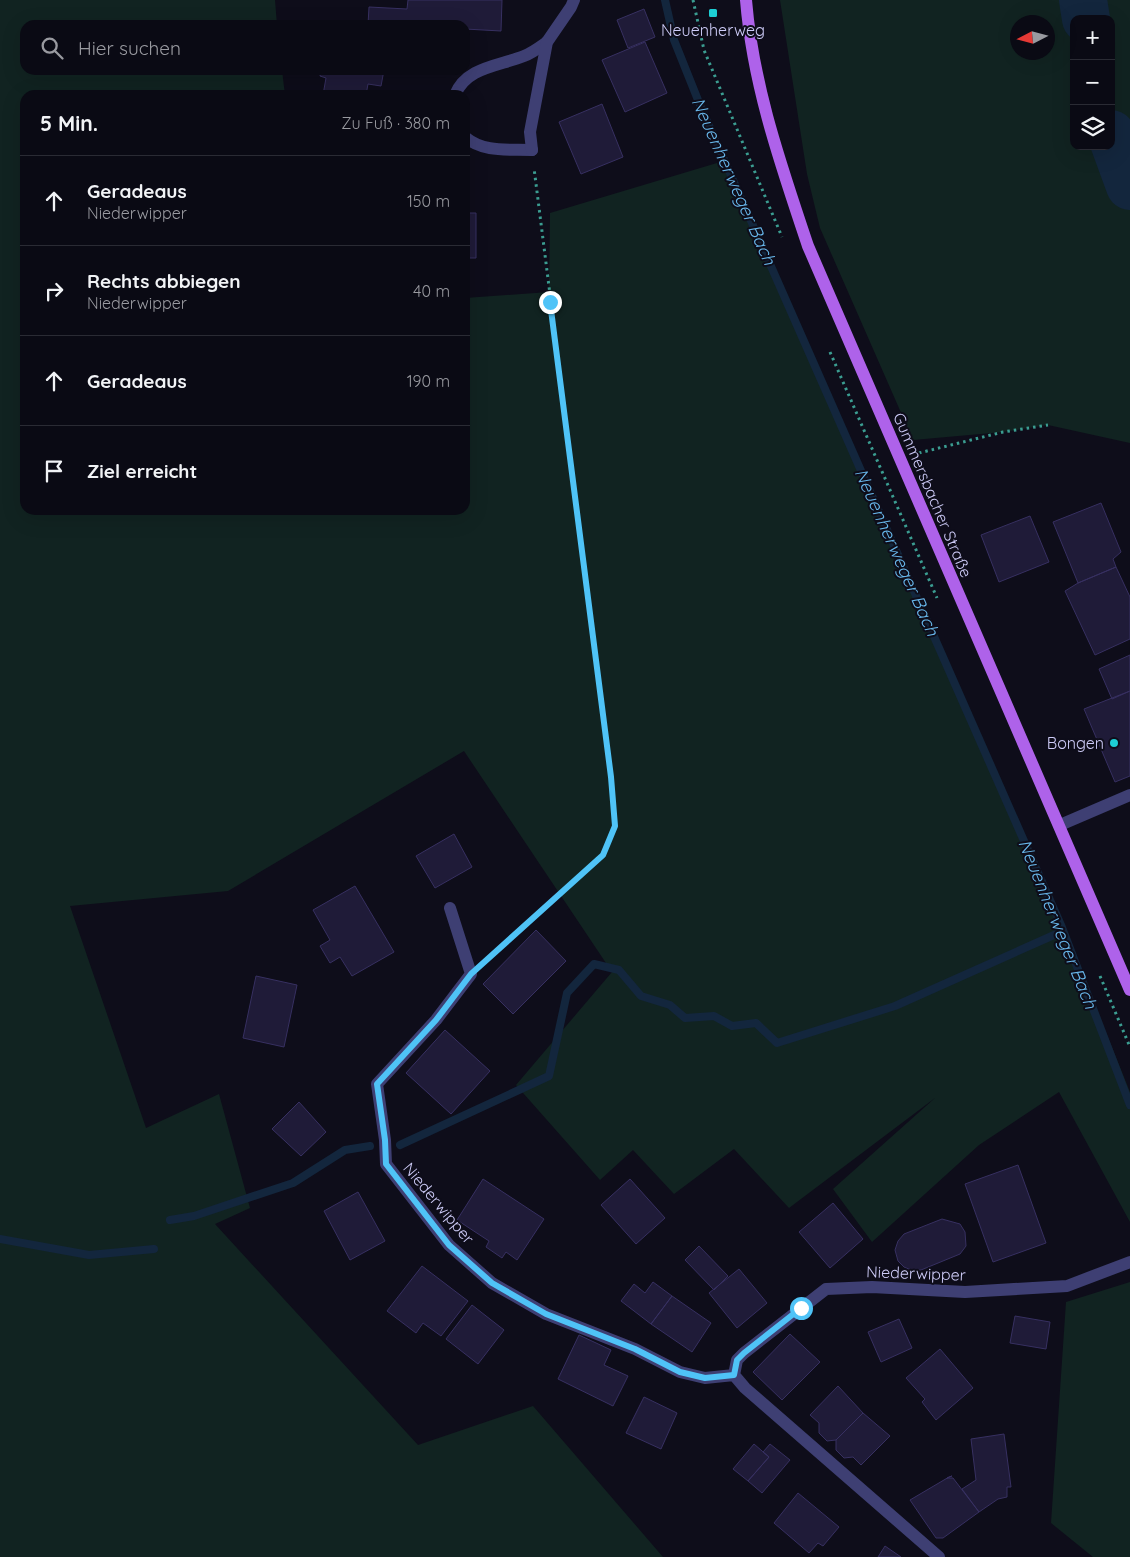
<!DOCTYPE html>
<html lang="de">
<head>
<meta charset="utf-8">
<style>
	body { margin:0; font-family:Quicksand,sans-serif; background:#181822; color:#f1f3f6 }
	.controls { position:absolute; right:15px; top:15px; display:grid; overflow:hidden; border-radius:10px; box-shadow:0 5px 20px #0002 }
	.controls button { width:45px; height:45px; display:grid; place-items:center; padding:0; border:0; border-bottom:1px solid #2a2b34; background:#0a0a14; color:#f1f3f6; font:25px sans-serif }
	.compass { position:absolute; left:1010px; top:15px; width:45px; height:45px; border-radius:50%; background:#0a0a14; box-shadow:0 5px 20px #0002; rotate:264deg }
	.stop { position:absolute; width:15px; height:15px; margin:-11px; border:4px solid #4fc3f7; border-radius:50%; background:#fff }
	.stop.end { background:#4fc3f7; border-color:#fff; box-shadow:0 1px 5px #0008 }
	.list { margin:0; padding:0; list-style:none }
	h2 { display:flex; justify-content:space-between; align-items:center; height:65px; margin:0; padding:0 20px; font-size:21px }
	h2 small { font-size:16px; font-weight:400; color:#999aa0 }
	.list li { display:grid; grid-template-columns:32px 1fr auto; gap:15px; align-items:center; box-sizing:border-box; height:90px; padding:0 20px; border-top:1px solid #2a2b34 }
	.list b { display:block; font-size:19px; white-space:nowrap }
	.list p { margin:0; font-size:16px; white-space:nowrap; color:#999aa0 }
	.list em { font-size:16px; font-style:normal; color:#999aa0 }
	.icon { flex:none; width:28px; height:28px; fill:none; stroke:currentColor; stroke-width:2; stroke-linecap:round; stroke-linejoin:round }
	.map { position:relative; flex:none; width:1130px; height:1557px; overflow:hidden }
	.search { position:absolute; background:#0a0a14; box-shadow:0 5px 20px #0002; left:20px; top:20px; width:450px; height:55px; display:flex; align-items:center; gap:12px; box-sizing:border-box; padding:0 18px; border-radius:15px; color:#999aa0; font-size:19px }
	.panel { position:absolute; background:#0a0a14; box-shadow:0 5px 20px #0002; left:20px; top:90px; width:450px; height:425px; border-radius:15px }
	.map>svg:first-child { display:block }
</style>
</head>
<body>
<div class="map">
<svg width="1130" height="1557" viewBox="0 0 1130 1557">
	<rect width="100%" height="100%" fill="#0e0d1a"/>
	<path fill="#112321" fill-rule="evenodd" d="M0 0H275L277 25H25V70H282L285 95H25V510H465V298L549 292 550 213 727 160 1062 923 1130 1092V1222L1059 1092 979 1145 872 1242 833 1189 935 1098 789 1208 734 1149 674 1194 633 1150 600 1180 516 1085 612 972 464 751 228 891 70 906 146 1128 219 1094 250 1208 215 1224 418 1445 533 1406 663 1557H0Z
		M780 0H1130V443L1048 425 1003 432 913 440 820 228 807 174ZM1074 19H1111V146H1074ZM1018 22H1048V52H1018Z
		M1130 1282V1557H1093L1051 1523 1066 1302Z"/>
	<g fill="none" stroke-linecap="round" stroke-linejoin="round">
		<path stroke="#13263d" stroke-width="8" d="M665 0 674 40 700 105 1061 925 1130 1105
			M400 1145 549 1076 567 993 594 964 619 970 641 996 670 1005 685 1018 714 1016 732 1026 756 1023 777 1043 895 1006 1063 931
			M170 1220 194 1216 293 1183 345 1150 370 1146
			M0 1239 89 1255 154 1249"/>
		<path stroke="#13263d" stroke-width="48" d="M1083 0 1086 19
			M1111 134 1130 186"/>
	</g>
	<path fill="#1f1b38" stroke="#373061" d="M408 0H502L501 31 465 29V25H368L369 7 407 9Z
		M644 9 655 37 628 48 617 20Z
		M645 42 667 93 625 112 602 60Z
		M321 70H384L381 86 368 84 366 95H323L326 78 320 76Z
		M602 104 623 157 581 174 559 122Z
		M465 213H476V258H465Z
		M1101 503 1121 552 1113 559 1116 567 1078 583 1053 522Z
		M1030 516 1049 562 999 582 981 535Z
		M1116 567 1130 597V639L1095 655 1065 591 1078 583Z
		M1130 655V691L1112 699 1099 669Z
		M1130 691V776L1115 782 1084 709Z
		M454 834 472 867 435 888 416 856Z
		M355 886 394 952 352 976 340 957 330 963 320 946 330 940 313 910Z
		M536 930 566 961 513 1014 483 984Z
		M256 976 297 985 284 1047 243 1038Z
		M445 1030 490 1071 451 1114 406 1073Z
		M299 1102 326 1132 301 1156 272 1129Z
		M1018 1165 1046 1243 993 1262 965 1184Z
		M483 1179 544 1219 517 1260 506 1252 502 1258 486 1247 489 1241 457 1220Z
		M630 1179 665 1218 636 1244 601 1205Z
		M358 1192 385 1241 350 1260 324 1211Z
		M833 1203 863 1239 830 1268 799 1232Z
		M942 1219 960 1224 965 1232 966 1246 960 1254 921 1270H911L904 1267 898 1261 895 1250 898 1241 904 1234Z
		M699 1246 728 1276 714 1290 685 1260Z
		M422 1266 468 1301 441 1336 423 1323 416 1333 387 1311Z
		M739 1269 767 1303 737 1328 709 1293Z
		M653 1282 672 1296 651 1324 621 1301 634 1284 645 1293Z
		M672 1296 711 1323 692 1352 651 1324Z
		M472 1305 504 1330 478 1364 446 1339Z
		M1015 1316 1050 1322 1046 1349 1010 1343Z
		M899 1319 912 1348 881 1362 868 1332Z
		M790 1334 820 1362 782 1400 753 1372Z
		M579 1335 611 1350 604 1365 628 1376 613 1406 558 1379Z
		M940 1349 973 1388 936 1420 922 1402 925 1399 906 1378Z
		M838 1386 863 1413 836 1440 827 1441 819 1433V1423L810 1415Z
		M644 1397 677 1413 661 1449 626 1433Z
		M863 1413 890 1436 861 1465 853 1457 844 1458 836 1450V1440Z
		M1004 1434 1011 1487H1007V1497L998 1499 979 1512 962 1489 976 1480 971 1439Z
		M754 1444 769 1457 748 1481 733 1469Z
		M770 1444 790 1460 762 1493 748 1481 769 1457 763 1452Z
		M952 1476 947 1478H953L979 1512 943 1538H936L910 1500 949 1477Z
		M798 1493 839 1527 823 1546 818 1543 809 1553 774 1523Z
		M885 1546 901 1557H878Z"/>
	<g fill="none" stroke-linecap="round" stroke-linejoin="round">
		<path stroke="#3b9d91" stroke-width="3" stroke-dasharray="2.5 4" stroke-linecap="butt" d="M693 0 704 50 782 237
			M830 352 937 598
			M919 453 1003 432 1048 425
			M487 960 603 855 615 826 611 777 534 168
			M1100 976 1130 1047"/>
		<path stroke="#3e3f73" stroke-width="12" d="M455 95C466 67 499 66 524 56 532 53 540 47 547 42
			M465 137C484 153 508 149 532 150
			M1060 825 1130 795
			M450 908 471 974 436 1020 377 1084 385 1140 386 1164 449 1245 492 1283 546 1314 635 1349 680 1372 705 1378 734 1375 745 1388 939 1557
			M734 1375 737 1360 744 1353 826 1289 872 1287 965 1292 1067 1286 1130 1262"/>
		<path stroke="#3e3f73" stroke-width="12" d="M532 150 530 132 547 42 571 7 574 0"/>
		<path stroke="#ae62ea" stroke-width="12" d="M746 0C753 86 781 165 808 246L1130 990"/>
	</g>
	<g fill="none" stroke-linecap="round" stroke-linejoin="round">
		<path stroke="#4fc3f7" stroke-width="6" d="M550 302 611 777 615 826 603 855 471 974 436 1020 377 1084 385 1140 386 1164 449 1245 492 1283 546 1314 635 1349 680 1372 705 1378 734 1375 737 1360 744 1353 801 1308"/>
	</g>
	<g fill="#1dced4" stroke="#0e0d1a" stroke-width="2">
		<rect x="708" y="8" width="10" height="10" rx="2.5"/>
		<circle cx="1114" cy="743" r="5"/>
	</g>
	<g text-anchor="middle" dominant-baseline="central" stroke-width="4" stroke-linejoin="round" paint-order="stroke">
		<g font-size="16" fill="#ceccf8" stroke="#0e0d1a">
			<text x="713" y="30">Neuenherweg</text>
			<text x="1104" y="743" text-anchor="end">Bongen</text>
		</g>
		<g font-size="16" fill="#ceccf8" stroke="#0e0d1a">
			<text transform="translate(933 495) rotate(67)">Gummersbacher Straße</text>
			<text transform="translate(439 1203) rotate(50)">Niederwipper</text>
			<text transform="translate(916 1273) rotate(2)">Niederwipper</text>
		</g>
		<g font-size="18" font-style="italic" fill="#68b7eb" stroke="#0e0d1a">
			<text transform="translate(734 181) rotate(66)">Neuenherweger Bach</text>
			<text transform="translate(897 552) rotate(66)">Neuenherweger Bach</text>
			<text transform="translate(1058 924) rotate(68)">Neuenherweger Bach</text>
		</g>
	</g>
</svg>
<div class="controls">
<button>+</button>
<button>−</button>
<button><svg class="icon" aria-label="layers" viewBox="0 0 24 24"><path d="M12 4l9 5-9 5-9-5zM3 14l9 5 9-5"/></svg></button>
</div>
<svg class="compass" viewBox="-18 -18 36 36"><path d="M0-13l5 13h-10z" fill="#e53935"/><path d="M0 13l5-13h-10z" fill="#999aa0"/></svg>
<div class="stop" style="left:801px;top:1308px"></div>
<div class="stop end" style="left:550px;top:302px"></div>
<div class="search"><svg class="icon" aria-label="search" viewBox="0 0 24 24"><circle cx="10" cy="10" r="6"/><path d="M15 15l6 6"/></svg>Hier suchen</div>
<section class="panel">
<h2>5 Min.<small>Zu Fuß · 380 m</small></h2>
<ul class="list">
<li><svg class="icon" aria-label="ahead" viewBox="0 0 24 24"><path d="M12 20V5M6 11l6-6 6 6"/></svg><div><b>Geradeaus</b><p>Niederwipper</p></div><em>150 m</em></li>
<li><svg class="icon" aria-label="right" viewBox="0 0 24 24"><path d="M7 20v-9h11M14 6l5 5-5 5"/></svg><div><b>Rechts abbiegen</b><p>Niederwipper</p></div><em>40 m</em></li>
<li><svg class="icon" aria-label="ahead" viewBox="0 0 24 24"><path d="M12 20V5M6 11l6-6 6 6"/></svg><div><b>Geradeaus</b></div><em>190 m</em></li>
<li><svg class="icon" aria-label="arrive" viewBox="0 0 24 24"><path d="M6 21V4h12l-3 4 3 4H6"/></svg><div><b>Ziel erreicht</b></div></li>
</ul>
</section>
</div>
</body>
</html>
